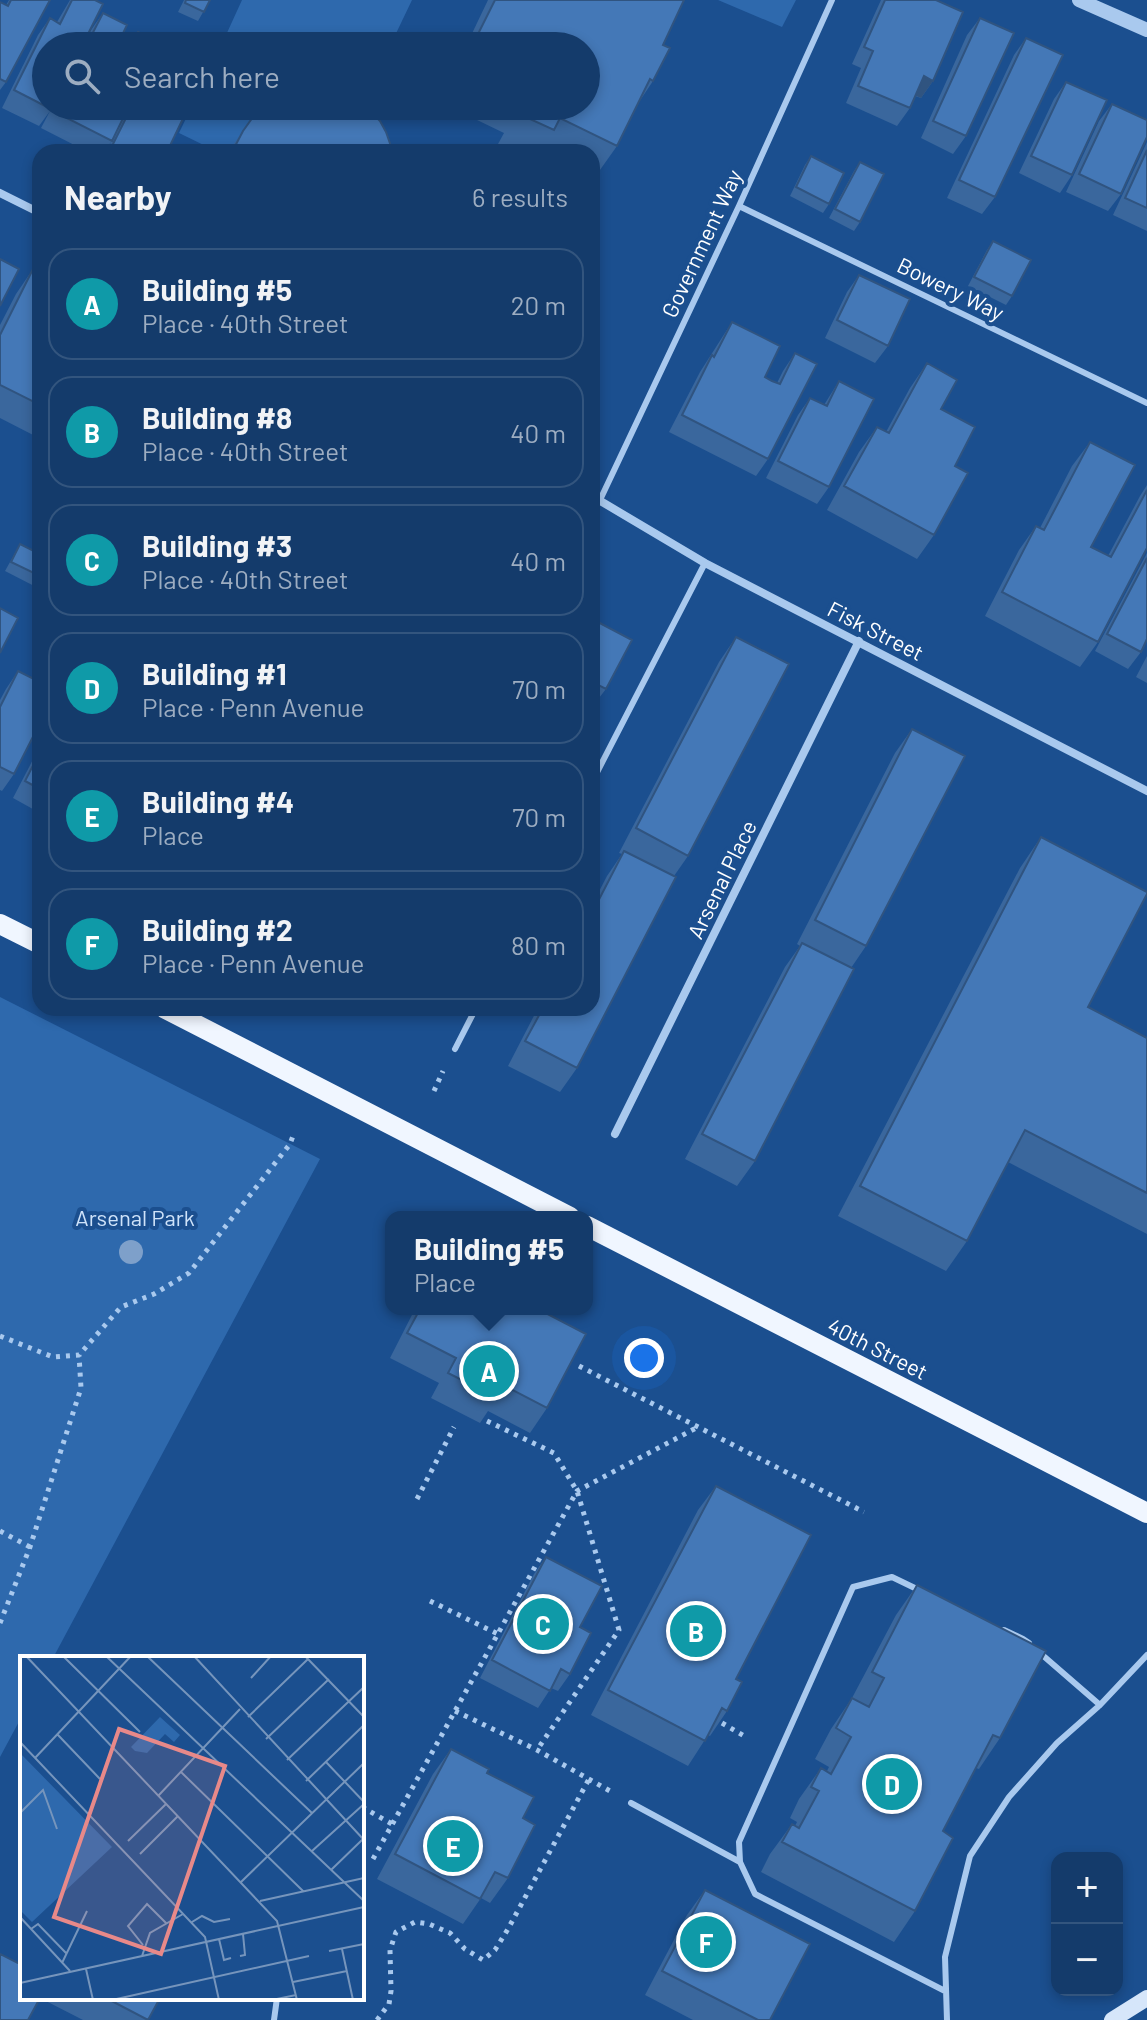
<!DOCTYPE html>
<html lang="en">
<head>
<meta charset="utf-8">
<style>
	body { margin:0; font-family:Barlow,sans-serif; background:#214673; color:#f1f3f6 }
	.controls { position:absolute; right:24px; bottom:24px; display:grid; overflow:hidden; border-radius:16px; box-shadow:0 4px 12px #0003 }
	.controls button { width:72px; height:72px; display:grid; place-items:center; padding:0; border:0; border-bottom:2px solid #33557e; background:#143b6b; color:#f1f3f6; font:40px sans-serif }
	.you { position:absolute; left:644px; top:1358px; width:28px; height:28px; margin:-20px; border:6px solid #fff; border-radius:50%; background:#1a73e8; box-shadow:0 0 0 12px #1a73e833 }
	.badge { display:grid; place-items:center; width:52px; height:52px; border-radius:50%; background:#e797bd; color:#fff; font-size:26px; font-weight:700 }
	.pin { position:absolute; translate:-50% -50%; border:4px solid #fff; box-shadow:0 2px 8px #0006 }
	.popup { position:absolute; left:385px; top:1211px; width:208px; height:104px; box-sizing:border-box; display:grid; place-content:center; border-radius:16px; background:#143b6b; filter:drop-shadow(0 2px 6px #0005); font-size:26px; white-space:nowrap; color:#9dadc1 }
	.popup b { font-size:30px; color:#f1f3f6 }
	.popup::after { content:''; position:absolute; left:50%; top:100%; margin-left:-16px; border:16px solid transparent; border-top-color:#143b6b }
	.list { margin:0; padding:0; list-style:none }
	h2 { display:flex; justify-content:space-between; align-items:center; height:104px; margin:0; padding:0 32px; font-size:34px }
	h2 small { font-size:26px; font-weight:400; color:#9dadc1 }
	.list li { display:grid; grid-template-columns:52px 1fr auto; gap:24px; align-items:center; box-sizing:border-box; height:112px; margin:0 16px 16px; padding:0 16px; border:2px solid #33557e; border-radius:24px }
	.list b { display:block; font-size:30px; white-space:nowrap }
	.list p { margin:0; font-size:26px; white-space:nowrap; color:#9dadc1 }
	.list em { font-size:26px; font-style:normal; color:#9dadc1 }
	.icon { flex:none; width:44px; height:44px; fill:none; stroke:currentColor; stroke-width:2; stroke-linecap:round; stroke-linejoin:round }
	.map { position:relative; flex:none; width:1147px; height:2020px; overflow:hidden }
	.search { position:absolute; background:#143b6b; box-shadow:0 4px 12px #0003; left:32px; top:32px; width:568px; height:88px; display:flex; align-items:center; gap:20px; box-sizing:border-box; padding:0 28px; border-radius:44px; color:#9dadc1; font-size:30px }
	.panel { position:absolute; background:#143b6b; box-shadow:0 4px 12px #0003; left:32px; top:144px; width:568px; height:872px; border-radius:24px }
	.map>svg:first-child { display:block }
</style>
</head>
<body>
<div class="map">
<svg width="1147" height="2020" viewBox="0 0 1147 2020">
	<rect width="100%" height="100%" fill="#1b4f8f"/>
	<path fill="#2e69ad" d="M242 0H412L390 46H221Z
		M718 0H796L782 27Z
		M192 106H361L228 152H218L179 133Z
		M0 997 320 1159 53 1658H22V1716L0 1757Z"/>
	<g fill="none" stroke-linecap="round" stroke-linejoin="round">
		<path stroke="#a9c9ee" stroke-width="5" stroke-dasharray="4 6" stroke-linecap="butt" d="M434 1091 443 1071
			M0 1336 53 1357 79 1355 121 1307 154 1294 189 1273 290 1144 293 1136
			M579 1366 864 1512
			M487 1421 554 1453 577 1491 619 1630 537 1750
			M417 1499 454 1427
			M0 1531 30 1547
			M430 1601 498 1634
			M0 1623 30 1547 81 1388 79 1355
			M455 1711 537 1750 610 1791
			M722 1723 746 1737
			M362 1807 392 1824
			M373 1859 577 1491 698 1427
			M377 2020 389 2004 391 1991 390 1950 396 1932 415 1922 429 1924 450 1933 465 1949 483 1960 495 1950 508 1929 589 1779"/>
		<path stroke="#a9c9ee" stroke-width="6" d="M739 206 1147 403
			M600 500 739 206 832 0
			M592 782 705 563
			M455 1049 476 1008
			M921 1591 892 1577 853 1587 739 1842 740 1862 755 1894 945 1991
			M1004 1630 1023 1639 1029 1643
			M1040 1653 1100 1705
			M631 1803 740 1862
			M274 2020 277 1998
			M947 2020 945 1957 970 1856 1009 1797 1057 1743 1100 1705 1147 1655"/>
		<path stroke="#a9c9ee" stroke-width="8" d="M0 193 40 213
			M592 496 705 563 1147 791
			M615 1134 859 641"/>
		<path stroke="#a9c9ee" stroke-width="14" d="M1079 0 1147 30"/>
		<path stroke="#d6e6fa" stroke-width="16" d="M1112 2020 1147 1998"/>
		<path stroke="#f0f6ff" stroke-width="20" d="M0 924 40 944
			M164 1008 570 1217
			M587 1226 1147 1513"/>
	</g>
	<circle fill="#7ea0ca" cx="131" cy="1252" r="12"/>
	<path fill="#3a679d" d="M9 0H50L6 82 0 90V2L6 5Z
		M70 0H95L46 106H189L167 152H106L111 142 104 152H88L41 128 50 111 39 126 2 108 38 35 50 18 57 22Z
		M184 0H210L198 21 178 12Z
		M488 0H684L663 45 653 81 637 105 617 146 595 177 592 175V152H546L541 149 539 152H514L498 144 504 133 448 106H586V46H466Z
		M881 0H936L933 81 921 98 915 96 910 108 897 126 846 103 861 68 852 64Z
		M103 13 117 46H83L91 30Z
		M980 18 966 136 953 154 921 138 967 35Z
		M1026 38 995 197 982 214 947 198 1014 55Z
		M1066 82 1072 175 1060 193 1019 173 1054 99Z
		M1112 104 1121 194 1108 211 1066 192 1099 121Z
		M258 110 393 152H228Z
		M1147 142V231L1113 215Z
		M811 156 829 204 823 213 790 196 805 165Z
		M860 162V222L854 231 829 218 854 171Z
		M993 241 1012 296 1006 305 968 286 987 250Z
		M33 269 40 273V433L37 437 0 418V325L16 294Z
		M859 275 888 346 875 363 825 338 847 292Z
		M732 322 765 377 777 383 783 371 795 353 768 459 756 476 669 432 700 372Z
		M927 363 941 409 955 466 934 535 917 559 827 510 859 452 877 427 886 432 910 388Z
		M839 381 829 487 817 504 766 478 798 415 810 398 824 405Z
		M1090 442 1091 547 1108 556 1140 496 1147 485V548L1098 642 1080 667 985 616 1019 550 1036 526 1040 528 1072 466Z
		M20 544 40 554V589L5 571Z
		M1147 553V639L1141 652 1128 669 1095 651Z
		M592 623 606 689 599 698 592 694Z
		M736 637 688 856 674 876 577 1068 560 1092 508 1066 538 1008H592V905L607 876 622 854 619 853 719 662Z
		M1147 656V683L1136 677Z
		M18 671 14 774 2 791 0 790V700L6 689Z
		M912 729 866 946 851 968 755 1161 737 1186 685 1159 785 967 800 946 797 944 895 753Z
		M40 746V813L13 798Z
		M1041 837 1088 1007 1147 1038V1234L1008 1162 967 1241 946 1271 838 1216 1020 868Z
		M429 1008H443L439 1013Z
		M415 1309H538L547 1408 530 1433 488 1411 480 1423 431 1398 439 1383 390 1358Z
		M716 1486 736 1679 727 1711 710 1736 708 1735 688 1766 591 1715 698 1510Z
		M546 1557 580 1627 570 1674 558 1691 551 1688 538 1708 480 1678 534 1574Z
		M917 1585 1000 1738 979 1769 976 1768 943 1831 915 1911 894 1942 761 1872 770 1854 792 1824 795 1826 797 1822 790 1818 799 1799 821 1768 827 1771 829 1767 815 1759 831 1729 852 1698 896 1615Z
		M451 1749 487 1773 523 1818 508 1878 490 1903 481 1898 463 1924 377 1879 433 1774Z
		M705 1890 770 2020H693L645 1995 687 1915Z
		M40 1998H160L148 2020H83Z"/>
	<path fill="#305480" d="M924 76 933 81 921 98 912 94Z"/>
	<path fill="#4478b7" stroke="#305480" stroke-width="2" d="M11 0H50L6 82 0 79V2L8 6Z
		M72 0H95L103 4 82 46H46V106H52L51 109 14 90 50 18 60 24Z
		M186 0H210L204 12 185 3Z
		M495 0H684L663 45 670 48 653 81 650 79 617 146 560 118 554 130 519 114 523 106H586V46H472Z
		M885 0H936L963 12 933 81 924 76 910 108 858 86 873 51 864 47Z
		M103 13 127 25 117 46H86Z
		M980 18 1014 33 966 136 933 121Z
		M138 32 161 44 160 46H131Z
		M1026 38 1063 55 995 197 959 180Z
		M1066 82 1107 100 1072 175 1031 156Z
		M1112 104 1147 120V137L1121 194 1079 174Z
		M55 106H129L112 141 53 111Z
		M132 106H189L167 152H123L112 146Z
		M264 106H365L380 121 386 132 393 152H232L243 131 258 110Z
		M1147 150V208L1125 198Z
		M811 156 844 173 829 204 796 187Z
		M860 162 884 174 860 222 835 209Z
		M993 241 1031 260 1012 296 974 277Z
		M0 259 19 269 0 306Z
		M33 269 40 273V405L0 385V335Z
		M859 275 910 299 888 346 837 320Z
		M732 322 780 346 765 377 772 381 780 384 795 353 817 364 768 459 682 415 712 355 714 357Z
		M927 363 957 380 941 409 975 427 955 466 968 473 934 535 844 486 877 427 889 433Z
		M839 381 874 399 829 487 778 461 810 398 827 406Z
		M1090 442 1135 465 1091 547 1111 557 1147 490V548L1098 642 1002 592 1036 526 1044 530Z
		M20 544 40 554V576L11 562Z
		M1147 558V639L1141 652 1107 634Z
		M0 608 18 618 0 653Z
		M594 620 632 640 606 689 592 682V624Z
		M736 637 789 664 688 856 636 828Z
		M18 671 40 682V723L14 774 0 767V707Z
		M912 729 965 756 866 946 815 920Z
		M40 752V789L25 781Z
		M1041 837 1147 892V894L1088 1007 1147 1038V1193L1025 1130 967 1241 860 1186Z
		M624 851 676 877 577 1068 525 1041 543 1008H592V913Z
		M802 943 854 969 755 1161 702 1134Z
		M420 1309H538L586 1334 547 1408 503 1385 497 1398 448 1373 456 1358 407 1333Z
		M716 1486 811 1535 736 1679 742 1682 727 1711 722 1708 705 1741 608 1690Z
		M546 1557 602 1586 580 1627 591 1633 570 1674 561 1669 550 1691 492 1660Z
		M917 1585 1046 1651 1000 1738 993 1735 943 1831 953 1838 915 1911 782 1842 792 1824 799 1828 819 1791 811 1787 821 1768 831 1774 851 1737 836 1728 852 1698 869 1707 884 1678 872 1672Z
		M451 1749 489 1769 487 1773 534 1797 523 1818 535 1825 508 1878 495 1872 480 1899 395 1854Z
		M705 1890 810 1944 770 2020H758L662 1971Z
		M0 1954 22 1965V1998H40L28 2020H0Z
		M106 1998H160L148 2020Z"/>
	<g text-anchor="middle" dominant-baseline="central" stroke-width="8" stroke-linejoin="round" paint-order="stroke">
		<g font-size="22" fill="#fff" stroke="#1b4f8f">
			<text transform="translate(701 243) rotate(-65)">Government Way</text>
			<text transform="translate(951 288) rotate(26)">Bowery Way</text>
			<text transform="translate(876 630) rotate(27)">Fisk Street</text>
			<text transform="translate(721 879) rotate(-64)">Arsenal Place</text>
			<text transform="translate(878 1348) rotate(27)">40th Street</text>
		</g>
		<g font-size="22" fill="#cfe3fa" stroke="#1b4f8f">
			<text x="135" y="1217">Arsenal Park</text>
		</g>
	</g>
	<g transform="translate(20 1656)">
		<rect width="344" height="344" fill="#1b4f8f"/>
		<path d="M140 61 160 79 154 86 145 78 127 97 115 95 111 91ZM0 97 92 191 12 266 0 254Z" fill="#2e69ad"/>
		<path fill="none" stroke="#7695bc" stroke-width="2" d="M6 0 257 265 277 344M43 0 120 76M86 0 344 245M127 0 292 157M174 0 344 184M285 0 344 61M231 22 251 0M228 61 288 3M38 79 80 123M246 83 309 23M0 86 185 281 199 344M15 102 111 0M267 104 344 31M306 106 344 146M161 116 283 235M286 125 344 69M139 139 220 53M0 157 23 134 37 173M108 185 146 148M292 195 344 148M120 198 158 160M311 214 343 183M221 226 344 107M240 245 344 222M0 261 50 315M172 266 182 260 194 266 210 263M11 273 18 268 46 297M199 283 204 304 211 302M123 289 108 270 127 248 146 267M322 293 333 344M309 295 344 288M122 300 130 277 163 258M220 300 225 299 223 278M42 307 67 255M66 313 73 344M273 326 327 315M0 327 344 251M92 344 289 300M252 344 276 339"/>
		<path fill="#e88989" fill-opacity="0.15" stroke="#e88989" stroke-width="4" d="M99 73 205 110 141 298 34 261Z"/>
		<rect width="344" height="344" fill="none" stroke="#fff" stroke-width="4"/>
	</g>
</svg>
<div class="controls">
<button>+</button>
<button>−</button>
</div>
<div class="you"></div>
<div class="pin badge" style="left:489px;top:1371px;background:#0f9aa8">A</div>
<div class="popup"><b>Building #5</b>Place</div>
<div class="pin badge" style="left:696px;top:1631px;background:#0f9aa8">B</div>
<div class="pin badge" style="left:543px;top:1624px;background:#0f9aa8">C</div>
<div class="pin badge" style="left:892px;top:1784px;background:#0f9aa8">D</div>
<div class="pin badge" style="left:453px;top:1846px;background:#0f9aa8">E</div>
<div class="pin badge" style="left:706px;top:1942px;background:#0f9aa8">F</div>
<div class="search"><svg class="icon" aria-label="search" viewBox="0 0 24 24"><circle cx="10" cy="10" r="6"/><path d="M15 15l6 6"/></svg>Search here</div>
<section class="panel">
<h2>Nearby<small>6 results</small></h2>
<ul class="list">
<li><span class="badge" style="background:#0f9aa8">A</span><div><b>Building #5</b><p>Place · 40th Street</p></div><em>20 m</em></li>
<li><span class="badge" style="background:#0f9aa8">B</span><div><b>Building #8</b><p>Place · 40th Street</p></div><em>40 m</em></li>
<li><span class="badge" style="background:#0f9aa8">C</span><div><b>Building #3</b><p>Place · 40th Street</p></div><em>40 m</em></li>
<li><span class="badge" style="background:#0f9aa8">D</span><div><b>Building #1</b><p>Place · Penn Avenue</p></div><em>70 m</em></li>
<li><span class="badge" style="background:#0f9aa8">E</span><div><b>Building #4</b><p>Place</p></div><em>70 m</em></li>
<li><span class="badge" style="background:#0f9aa8">F</span><div><b>Building #2</b><p>Place · Penn Avenue</p></div><em>80 m</em></li>
</ul>
</section>
</div>
</body>
</html>
